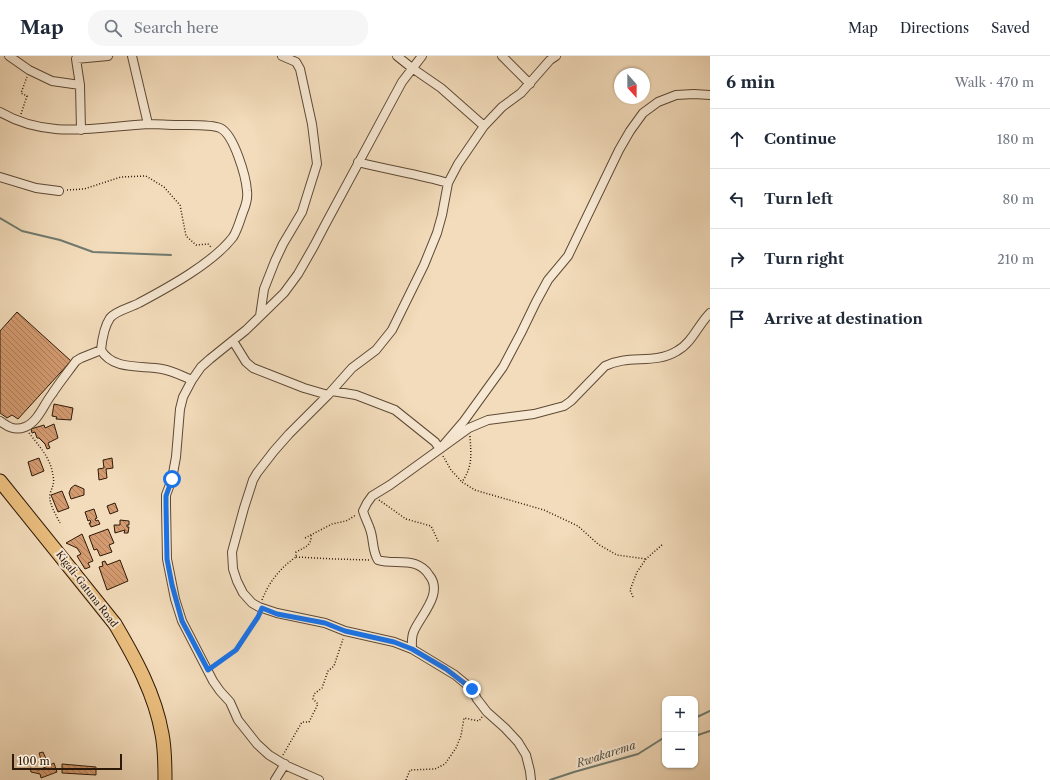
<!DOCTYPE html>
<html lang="en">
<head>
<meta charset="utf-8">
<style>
	body { margin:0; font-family:"Libre Caslon Text",serif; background:#f6f6f7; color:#1f2937 }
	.controls { position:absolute; right:12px; bottom:12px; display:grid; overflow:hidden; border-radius:8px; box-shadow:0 1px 3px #0004 }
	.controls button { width:36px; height:36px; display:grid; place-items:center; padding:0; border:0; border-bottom:1px solid #e0e1e3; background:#fff; color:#1f2937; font:20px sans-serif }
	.compass { position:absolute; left:614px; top:12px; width:36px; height:36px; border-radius:50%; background:#fff; box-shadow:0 1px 3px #0004; rotate:159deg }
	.scale { position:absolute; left:12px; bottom:10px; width:110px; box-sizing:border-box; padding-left:4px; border:2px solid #2d1908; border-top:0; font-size:11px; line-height:14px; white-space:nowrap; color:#2d1908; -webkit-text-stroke:3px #f7e8d3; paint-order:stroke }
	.stop { position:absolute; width:12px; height:12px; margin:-9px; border:3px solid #1a73e8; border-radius:50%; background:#fff }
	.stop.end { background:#1a73e8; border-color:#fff; box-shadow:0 1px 4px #0008 }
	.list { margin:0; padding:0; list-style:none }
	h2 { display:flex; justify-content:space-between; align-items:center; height:52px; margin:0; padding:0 16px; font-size:17px }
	h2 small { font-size:13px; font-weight:400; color:#747a83 }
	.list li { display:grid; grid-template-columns:26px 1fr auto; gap:12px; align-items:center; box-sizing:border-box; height:60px; padding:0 16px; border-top:1px solid #e0e1e3 }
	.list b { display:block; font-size:15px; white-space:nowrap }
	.list em { font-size:13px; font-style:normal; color:#747a83 }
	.icon { flex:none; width:22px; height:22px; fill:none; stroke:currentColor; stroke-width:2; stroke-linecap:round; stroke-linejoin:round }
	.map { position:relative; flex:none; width:710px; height:724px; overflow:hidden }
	header { display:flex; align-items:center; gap:24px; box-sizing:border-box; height:56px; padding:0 20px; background:#fff; border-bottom:1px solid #e0e1e3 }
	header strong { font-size:19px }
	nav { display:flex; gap:22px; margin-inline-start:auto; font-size:14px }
	.search { width:280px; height:36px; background:#f6f6f7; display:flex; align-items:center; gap:10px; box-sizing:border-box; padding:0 14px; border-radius:16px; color:#747a83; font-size:15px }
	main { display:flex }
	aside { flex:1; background:#fff }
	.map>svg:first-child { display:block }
</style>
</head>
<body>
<header>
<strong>Map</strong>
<div class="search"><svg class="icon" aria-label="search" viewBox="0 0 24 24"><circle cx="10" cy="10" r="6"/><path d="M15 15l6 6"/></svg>Search here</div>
<nav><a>Map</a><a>Directions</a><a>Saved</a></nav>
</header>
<main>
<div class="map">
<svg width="710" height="724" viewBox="0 0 710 724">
	<defs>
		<pattern id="building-back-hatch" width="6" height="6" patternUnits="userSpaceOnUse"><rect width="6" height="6" fill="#d49a70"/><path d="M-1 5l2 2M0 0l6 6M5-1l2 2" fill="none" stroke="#ac7d5a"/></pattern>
	</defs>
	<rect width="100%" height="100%" fill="#f3dcbb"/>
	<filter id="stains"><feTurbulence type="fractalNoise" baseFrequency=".005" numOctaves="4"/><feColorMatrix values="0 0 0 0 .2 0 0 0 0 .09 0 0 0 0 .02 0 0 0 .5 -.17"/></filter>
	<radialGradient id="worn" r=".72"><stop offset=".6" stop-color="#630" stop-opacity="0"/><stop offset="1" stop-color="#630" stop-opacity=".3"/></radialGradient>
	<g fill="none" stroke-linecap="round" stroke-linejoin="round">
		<path stroke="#707a6f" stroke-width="2" d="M0 162 22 175 60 184 93 196 171 199
			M695 662 710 655
			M695 680 710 675
			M550 724 574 716 638 698 665 681"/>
	</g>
	<path fill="url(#building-back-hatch)" stroke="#2d1908" d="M17 256 71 305 18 363 12 359 7 362 0 357V275Z
		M54 348 73 352 71 364 56 363 57 361 52 360Z
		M54 368 58 382 48 387 50 392 47 393 45 388 39 382H37L35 376 32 377 31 373 44 369 45 372Z
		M39 402 44 415 32 420 28 406Z
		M112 402 113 412 106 413 107 422 99 424 98 413 104 412 103 404Z
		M75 429 84 433V439L71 443 69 437 71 432Z
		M62 435 69 452 58 456 51 439Z
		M115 447 118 455 110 458 107 450Z
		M94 453 97 462 95 463 96 465 98 464 100 468 91 471 89 467H91L90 464 88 465 85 456Z
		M120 464 129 465V469H127V471H129L128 477H124L125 474 115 477 114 469H120Z
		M108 473 114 487 109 489 112 496 100 500 97 493 94 494 89 480Z
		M82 478 93 505 88 507 90 511 85 513 77 500 81 498 77 492 66 487Z
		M120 504 128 525 107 534 99 511 103 510 102 506 105 505 107 509Z
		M43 696 47 705 42 707 39 697Z
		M54 707 57 716 41 722 40 718 31 716 30 712 39 714Z
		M62 708 96 711V719L62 717Z"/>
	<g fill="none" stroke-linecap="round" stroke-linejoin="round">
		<defs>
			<path id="minor" d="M9 0 29 14 52 25 80 29
				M132 0 148 68
				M397 0 412 12 441 32 484 70
				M502 0 530 28
				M0 56C48 84 96 71 148 68 158 68 168 69 178 69 189 69 211 68 220 72 234 78 246 121 247 135 248 142 246 149 243 156 240 164 238 173 233 181 213 207 169 231 139 247 132 251 115 255 110 262 104 271 102 284 101 294 113 315 143 309 162 313 173 315 182 320 192 324
				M81 74 80 29 76 3 108 0
				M358 106C388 114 418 118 448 127
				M0 121 36 132 59 135
				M260 260 264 233 275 205 283 188 302 156 317 108 312 68 300 13 296 6 282 0
				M233 285 246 306 253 312 304 332 328 339
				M332 335 356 339 395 354 435 386 440 393 464 365 503 311 521 277 536 246 548 224 568 200 619 94 630 75 643 57 658 46 676 39 694 38 710 39
				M0 365C8 371 15 375 25 371 38 366 44 348 52 338 59 327 68 316 76 305L81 302 101 294
				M412 593C412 587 411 581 414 575 421 559 444 537 429 519 426 514 421 510 415 508 403 504 390 508 378 504 372 495 374 484 370 473 368 467 365 462 363 455L367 447 372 440 390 429 469 372 488 364 534 358 564 350 571 345 605 310C629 298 654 309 677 295 692 287 698 269 710 257
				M275 724 285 708
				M319 724 287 710 269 699 257 688 238 664 230 646 220 635 213 625 182 565 175 543 167 503 166 449V439L172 423 176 401 180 353 183 341 192 324 201 311 210 303 246 274 284 237 298 218 314 190 325 169 402 26 422 0
				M531 724 530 715 526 699 518 686 505 672 487 656 477 643 472 633 455 619 412 593 394 586 345 575 325 567 277 557 259 551 252 547 243 537 237 525 233 513 232 496 244 452 253 424 257 417 274 395 289 378 328 339 352 312 376 294 392 274 424 209 437 177 442 159 448 127 458 108 484 70 502 51 521 37 550 4 556 0"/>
			<path id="trunk" d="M0 425 115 568C135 602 155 638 162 678 165 693 165 709 165 724"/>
		</defs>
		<use href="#minor" stroke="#5e4a35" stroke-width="10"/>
		<use href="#trunk" stroke="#2d1908" stroke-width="15"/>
		<path stroke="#2d1908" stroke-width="1.5" stroke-dasharray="1 2" stroke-linecap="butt" d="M21 58 27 40 21 37 27 21
			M67 134 84 133 121 121 146 120 164 131 180 149 186 180 196 189 208 188 212 192
			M29 377C39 390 51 402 53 420 55 427 52 431 50 438 48 446 56 459 60 467
			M470 380C471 399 473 410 462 426L475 434 485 437 544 454 578 470 598 488 617 499 646 503
			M443 400 451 414 462 426
			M379 444 406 463 431 470 439 487
			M305 482 332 468 346 465 356 459
			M296 501 335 503 370 504
			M633 541 630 534 637 516 646 503 663 488
			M262 544C269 526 280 512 296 501V496C305 491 312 490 311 478
			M213 611 236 594 258 559
			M283 699 302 666H309L318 648 313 643 314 638 322 632 328 615 334 610 343 583
			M406 724 410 714 435 713 445 708 456 692 461 680 464 662 479 665 482 661"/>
		<use href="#minor" stroke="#f7e8d3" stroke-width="8"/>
		<use href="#trunk" stroke="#eabe7e" stroke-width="13"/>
	</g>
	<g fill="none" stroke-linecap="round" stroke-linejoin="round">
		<path stroke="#1a73e8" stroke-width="5" d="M172 423 166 440V449L167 503 172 529 182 565 208 614 236 594 258 561 262 552 277 558 325 567 345 575 394 586 412 593 446 613 472 633"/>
	</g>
	<g text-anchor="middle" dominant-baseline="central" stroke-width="4" stroke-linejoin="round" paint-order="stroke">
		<g font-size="10" fill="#2d1908" stroke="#f7e8d3">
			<text transform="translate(87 533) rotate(52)">Kigali-Gatuna Road</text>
		</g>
		<g font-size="11" font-style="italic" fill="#545244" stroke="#f7e8d3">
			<text transform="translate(606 698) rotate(-18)">Rwakarema</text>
		</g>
	</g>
	<rect width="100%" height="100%" filter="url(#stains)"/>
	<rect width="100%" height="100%" fill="url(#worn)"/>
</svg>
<div class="controls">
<button>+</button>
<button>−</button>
</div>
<svg class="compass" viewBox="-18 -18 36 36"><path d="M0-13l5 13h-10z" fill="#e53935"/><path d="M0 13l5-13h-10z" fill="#747a83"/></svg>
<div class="scale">100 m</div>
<div class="stop" style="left:172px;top:423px"></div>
<div class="stop end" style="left:472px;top:633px"></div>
</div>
<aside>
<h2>6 min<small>Walk · 470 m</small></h2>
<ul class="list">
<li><svg class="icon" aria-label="ahead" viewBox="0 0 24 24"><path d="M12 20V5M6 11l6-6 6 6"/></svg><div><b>Continue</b></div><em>180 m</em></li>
<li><svg class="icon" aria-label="left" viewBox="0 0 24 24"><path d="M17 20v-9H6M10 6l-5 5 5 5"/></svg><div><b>Turn left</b></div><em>80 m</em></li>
<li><svg class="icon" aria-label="right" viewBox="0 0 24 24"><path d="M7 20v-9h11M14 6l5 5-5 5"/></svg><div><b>Turn right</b></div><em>210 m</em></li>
<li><svg class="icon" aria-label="arrive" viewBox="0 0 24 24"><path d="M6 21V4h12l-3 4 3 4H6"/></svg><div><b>Arrive at destination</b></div></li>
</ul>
</aside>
</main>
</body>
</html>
